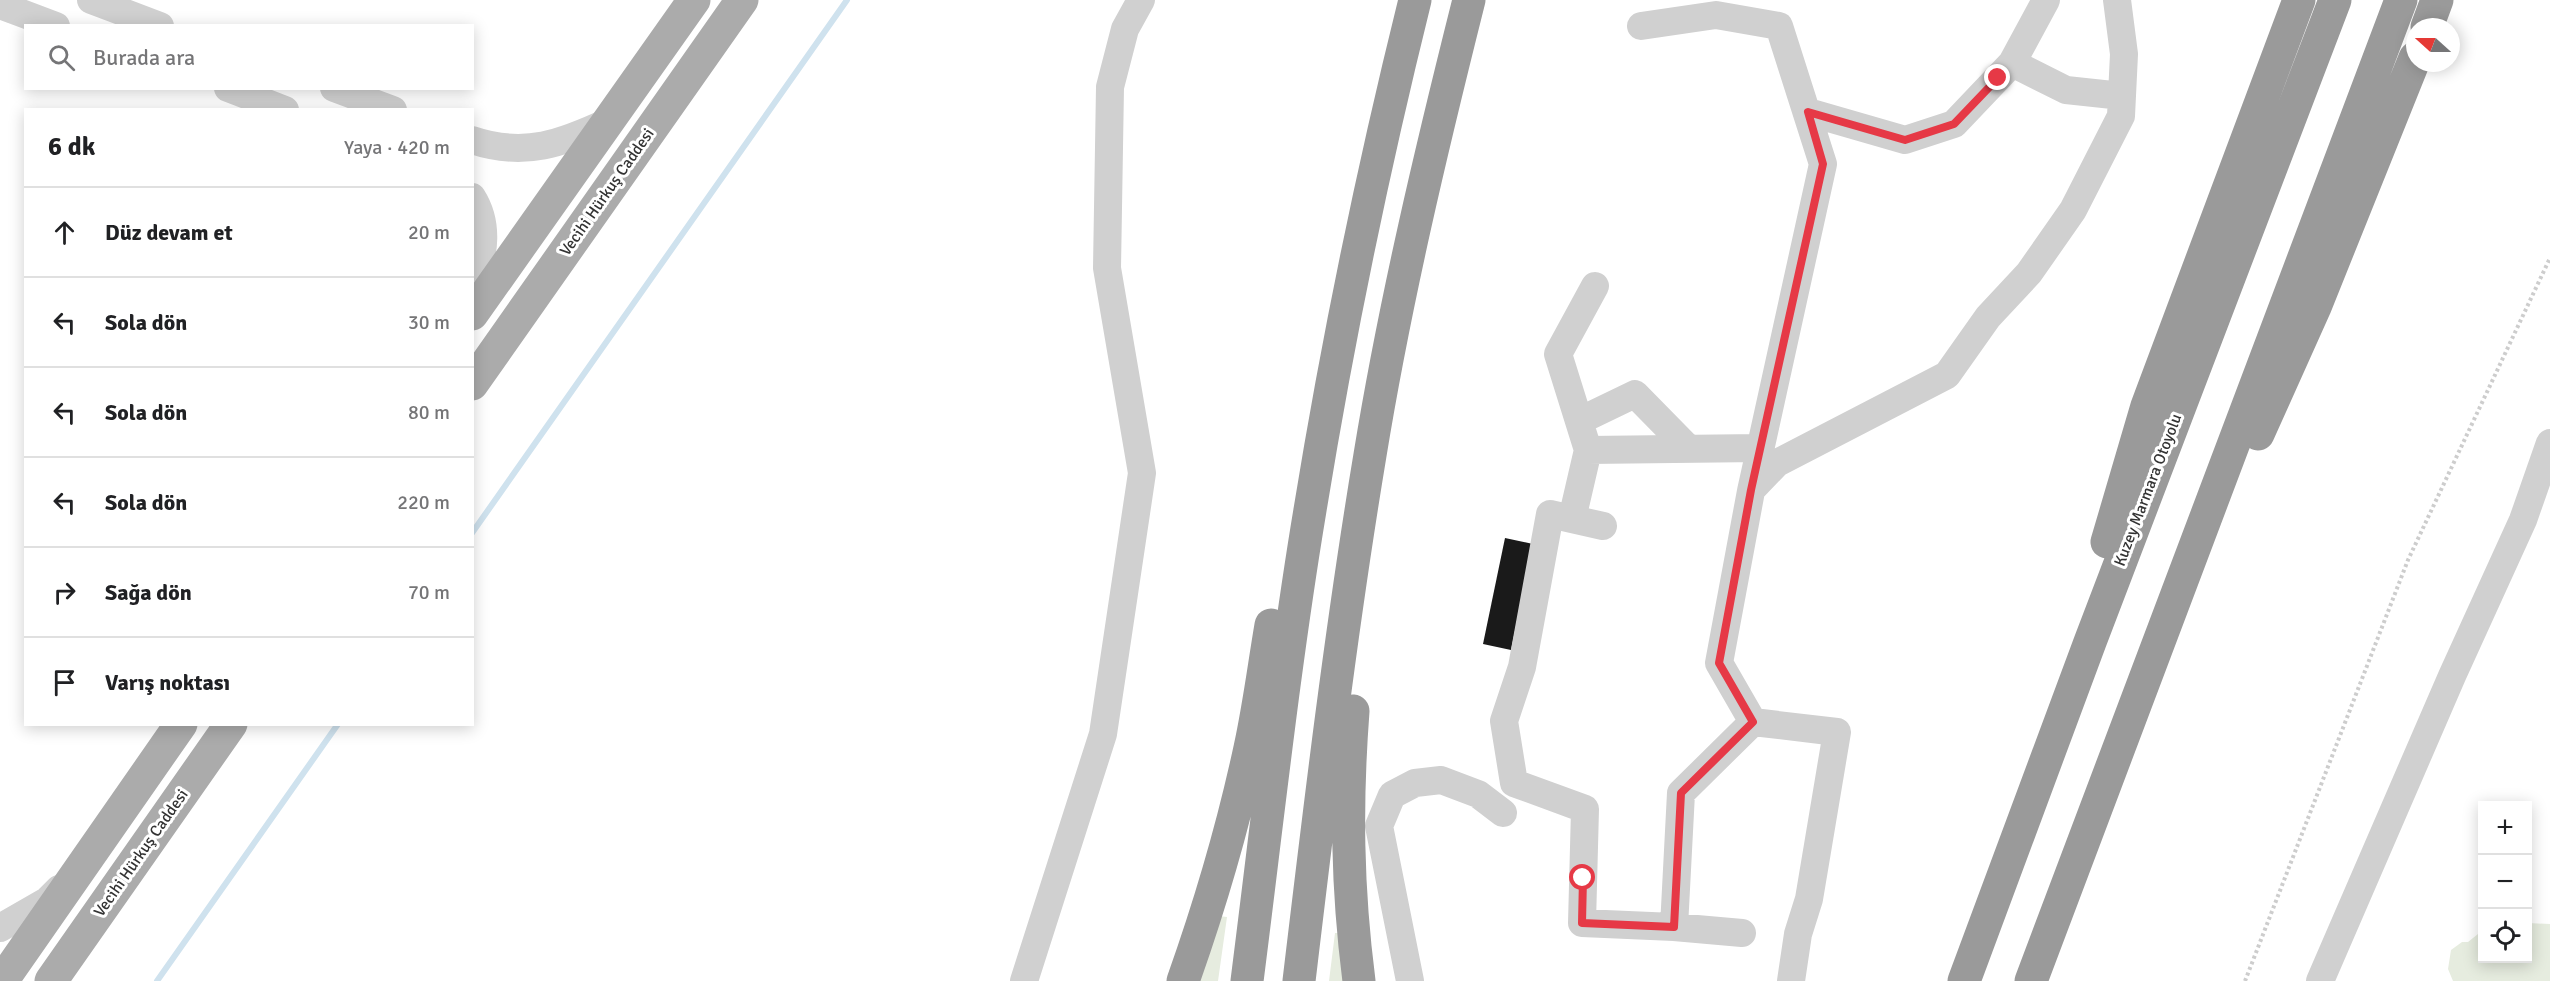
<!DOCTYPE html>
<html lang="tr">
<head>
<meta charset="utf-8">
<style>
	body { margin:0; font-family:Signika,sans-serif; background:#f2f2f2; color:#202124 }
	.controls { position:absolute; right:18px; bottom:18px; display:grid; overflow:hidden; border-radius:0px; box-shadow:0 3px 15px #0003 }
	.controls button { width:54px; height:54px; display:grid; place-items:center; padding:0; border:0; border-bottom:2px solid #e0e0e0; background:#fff; color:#202124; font:30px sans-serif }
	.compass { position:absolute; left:2406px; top:18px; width:54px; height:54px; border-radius:50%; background:#fff; box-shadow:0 3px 15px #0003; rotate:291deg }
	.stop { position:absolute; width:18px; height:18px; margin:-14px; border:4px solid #e63946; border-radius:50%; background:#fff }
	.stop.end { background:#e63946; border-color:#fff; box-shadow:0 2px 6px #0008 }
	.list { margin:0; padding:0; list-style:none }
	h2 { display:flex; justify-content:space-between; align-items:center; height:78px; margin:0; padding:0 24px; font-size:26px }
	h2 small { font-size:20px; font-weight:400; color:#757577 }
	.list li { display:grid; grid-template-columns:39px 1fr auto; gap:18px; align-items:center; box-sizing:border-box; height:90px; padding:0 24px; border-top:2px solid #e0e0e0 }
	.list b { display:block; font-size:22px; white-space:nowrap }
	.list em { font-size:20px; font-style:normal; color:#757577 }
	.icon { flex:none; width:33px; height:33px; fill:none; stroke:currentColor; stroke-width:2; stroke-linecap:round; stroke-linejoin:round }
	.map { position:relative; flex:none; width:2550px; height:981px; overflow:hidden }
	.search { position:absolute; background:#fff; box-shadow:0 3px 15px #0003; left:24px; top:24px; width:450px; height:66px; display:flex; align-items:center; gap:15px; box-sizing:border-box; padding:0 21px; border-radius:0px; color:#757577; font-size:22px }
	.panel { position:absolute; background:#fff; box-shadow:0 3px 15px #0003; left:24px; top:108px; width:450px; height:618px; border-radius:0px }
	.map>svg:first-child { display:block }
</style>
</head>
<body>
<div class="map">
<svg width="2550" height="981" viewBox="0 0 2550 981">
	<rect width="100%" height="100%" fill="#fff"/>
	<path fill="#e6ecdf" d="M1219 916 1227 917 1218 981H1196Z
		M2528 923 2550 924V981H2453L2448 969 2451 950 2462 942H2468L2478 934 2482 935V958H2528Z
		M1335 933H1344L1349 981H1329Z"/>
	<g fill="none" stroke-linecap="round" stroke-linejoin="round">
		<path stroke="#cfe2ee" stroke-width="6" d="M472 533 847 0
			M157 981 338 724"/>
	</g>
	<path fill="#1a1a1a" d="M1505 538 1533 544 1511 650 1483 644Z"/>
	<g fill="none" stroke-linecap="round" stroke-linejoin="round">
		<path stroke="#cdcdcd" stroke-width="4" stroke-dasharray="3 3" stroke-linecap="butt" d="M2245 981 2408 560 2550 258"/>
		<path stroke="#d0d0d0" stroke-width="28" d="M91 0 160 26
			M0 5 56 26
			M1641 26 1716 15 1779 26 1823 164 1751 491 1719 663 1753 722 1837 732 1809 899 1798 934 1791 981
			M2012 63 2066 90 2122 96
			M228 88 285 110
			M334 88 393 110
			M1808 112 1905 140 1954 124 2012 63 2046 0
			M472 140C525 158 563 143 610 121
			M472 197C488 222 486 255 472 280
			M1579 421 1635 394 1689 449
			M1588 450 1760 448
			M1752 489 1777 463 1947 375 1988 317 2029 273 2073 210 2121 116 2124 54 2117 0
			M1572 519 1588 450 1558 354 1595 286
			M1603 526 1550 514 1522 667 1504 721 1514 783 1585 809 1582 923 1674 927 1742 933
			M1674 927 1681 793 1753 722
			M0 928 47 901 59 889
			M1024 981 1103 734 1142 473 1107 268 1110 87 1125 29 1141 0
			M1410 981 1379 826 1392 795 1415 783 1441 780 1478 794 1503 813
			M2320 981 2452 676 2523 520 2550 443"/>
		<path stroke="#ababab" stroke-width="33" d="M472 314 694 0
			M472 384 742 0
			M2 981 181 724
			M51 981 231 724"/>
		<path stroke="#9a9a9a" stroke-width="33" d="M2427 27 2437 0
			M2258 434 2315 307 2415 58
			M2107 542 2147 406 2299 0
			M1353 711C1346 804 1347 888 1359 981
			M1183 981C1210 905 1233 827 1250 748 1259 707 1264 666 1271 625
			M1247 981C1267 824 1284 666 1310 510 1338 338 1373 169 1415 0
			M1299 981C1320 805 1341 629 1370 455 1395 302 1431 151 1469 0
			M1964 981 2090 642 2335 0
			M2031 981 2401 0"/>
	</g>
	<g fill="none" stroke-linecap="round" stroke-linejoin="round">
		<path stroke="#e63946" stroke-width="8" d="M1583 878 1582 923 1674 927 1681 793 1753 722 1719 663 1751 490 1823 164 1808 112 1905 140 1954 124 1998 78"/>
	</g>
	<g text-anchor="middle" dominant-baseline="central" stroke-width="6" stroke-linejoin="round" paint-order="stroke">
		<g font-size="16" fill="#333" stroke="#fff">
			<text transform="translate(607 192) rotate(-55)">Vecihi Hürkuş Caddesi</text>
			<text transform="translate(2148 490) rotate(-69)">Kuzey Marmara Otoyolu</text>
			<text transform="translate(141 853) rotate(-55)">Vecihi Hürkuş Caddesi</text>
		</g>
	</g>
</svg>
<div class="controls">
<button>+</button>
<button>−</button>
<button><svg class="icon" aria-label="locate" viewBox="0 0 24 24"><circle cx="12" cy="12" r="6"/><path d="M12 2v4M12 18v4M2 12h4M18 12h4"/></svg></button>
</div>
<svg class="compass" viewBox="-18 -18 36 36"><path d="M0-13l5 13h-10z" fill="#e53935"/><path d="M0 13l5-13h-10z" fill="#757577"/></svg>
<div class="stop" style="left:1583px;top:878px"></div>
<div class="stop end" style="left:1998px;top:78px"></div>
<div class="search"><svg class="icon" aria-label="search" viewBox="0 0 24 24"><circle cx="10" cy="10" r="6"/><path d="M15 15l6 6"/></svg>Burada ara</div>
<section class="panel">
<h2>6 dk<small>Yaya · 420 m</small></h2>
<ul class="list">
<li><svg class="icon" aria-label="ahead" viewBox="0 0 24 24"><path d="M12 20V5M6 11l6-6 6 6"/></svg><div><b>Düz devam et</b></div><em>20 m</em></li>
<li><svg class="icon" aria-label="left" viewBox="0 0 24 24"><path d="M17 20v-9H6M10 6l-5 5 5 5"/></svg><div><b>Sola dön</b></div><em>30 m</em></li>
<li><svg class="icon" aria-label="left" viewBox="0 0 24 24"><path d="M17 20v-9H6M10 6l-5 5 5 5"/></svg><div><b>Sola dön</b></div><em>80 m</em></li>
<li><svg class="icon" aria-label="left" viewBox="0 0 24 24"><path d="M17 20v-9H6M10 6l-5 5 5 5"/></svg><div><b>Sola dön</b></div><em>220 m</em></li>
<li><svg class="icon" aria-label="right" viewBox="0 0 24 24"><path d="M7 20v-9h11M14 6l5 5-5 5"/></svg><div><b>Sağa dön</b></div><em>70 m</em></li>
<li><svg class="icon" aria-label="arrive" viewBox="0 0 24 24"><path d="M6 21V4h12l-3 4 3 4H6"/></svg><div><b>Varış noktası</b></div></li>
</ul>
</section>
</div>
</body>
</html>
